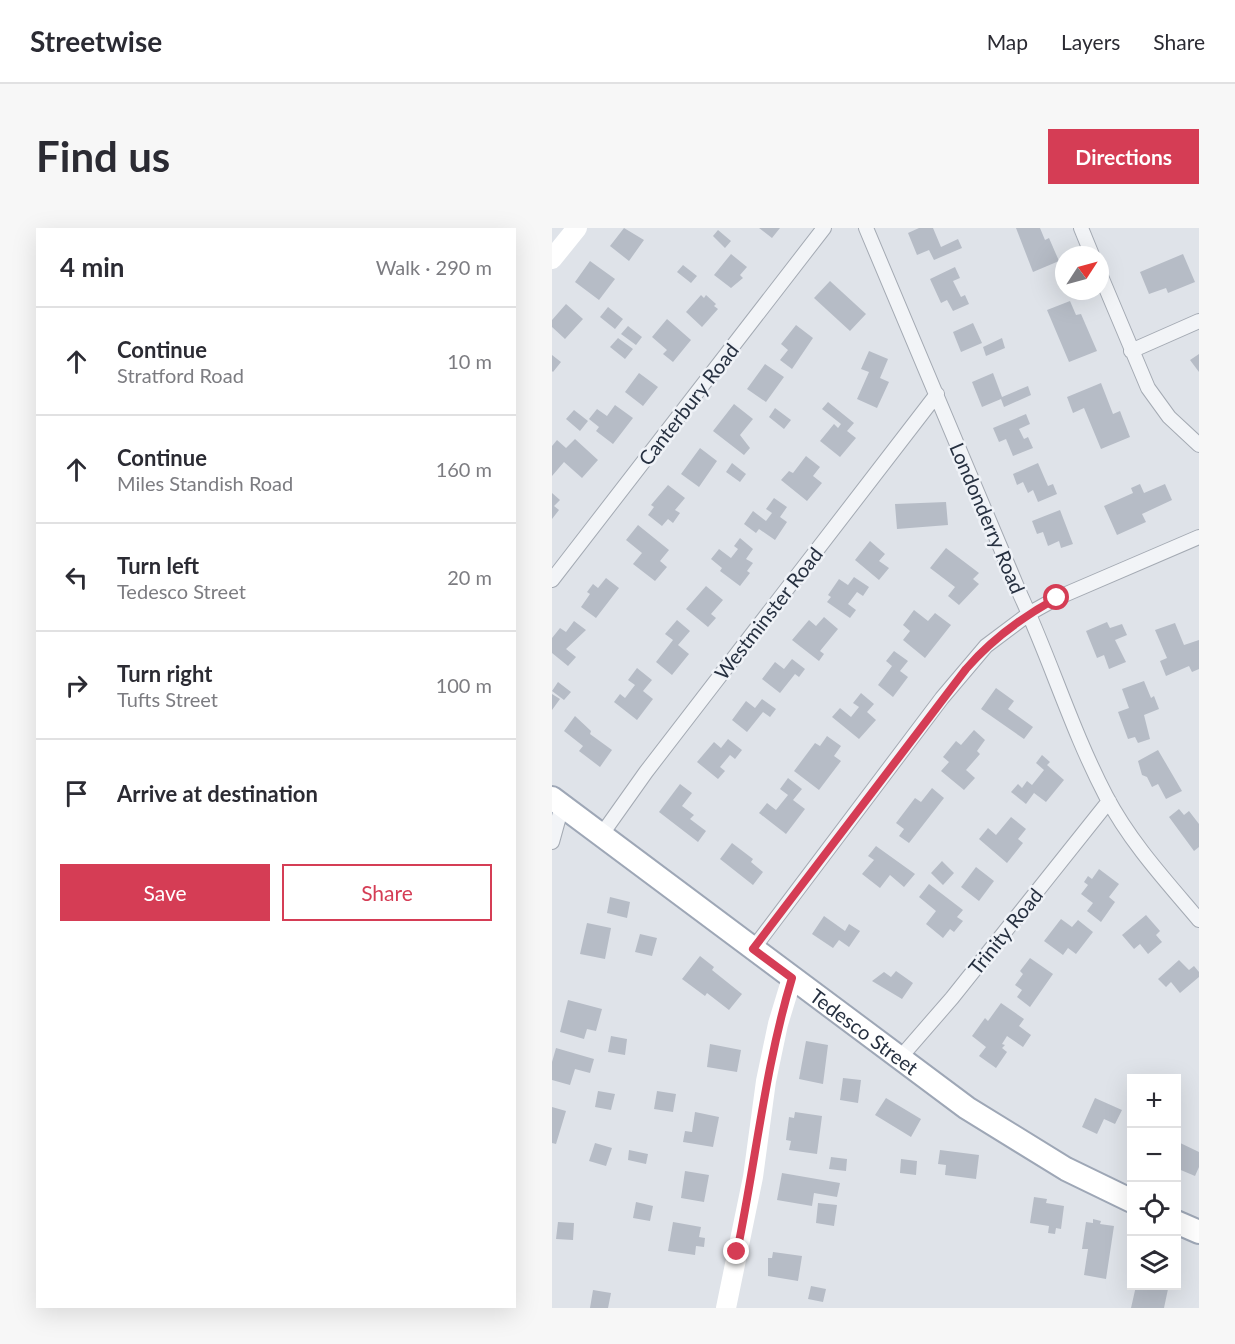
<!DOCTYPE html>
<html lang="en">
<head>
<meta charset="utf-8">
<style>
	body { margin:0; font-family:Lato,sans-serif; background:#f7f7f7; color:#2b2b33 }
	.controls { position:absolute; right:18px; bottom:18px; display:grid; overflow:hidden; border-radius:0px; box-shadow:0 6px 24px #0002 }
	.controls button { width:54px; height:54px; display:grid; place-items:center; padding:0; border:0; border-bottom:2px solid #e1e1e2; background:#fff; color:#2b2b33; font:30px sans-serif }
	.compass { position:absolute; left:503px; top:18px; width:54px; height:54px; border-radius:50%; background:#fff; box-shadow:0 6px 24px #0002; rotate:54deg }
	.stop { position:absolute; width:18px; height:18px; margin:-14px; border:4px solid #d53d55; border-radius:50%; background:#fff }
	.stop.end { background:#d53d55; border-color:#fff; box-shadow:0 2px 6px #0008 }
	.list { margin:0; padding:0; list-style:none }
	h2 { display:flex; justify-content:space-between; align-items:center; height:78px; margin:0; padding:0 24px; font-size:26px }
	h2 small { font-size:20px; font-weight:400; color:#7c7c81 }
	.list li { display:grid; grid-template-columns:39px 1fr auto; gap:18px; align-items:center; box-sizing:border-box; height:108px; padding:0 24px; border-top:2px solid #e1e1e2 }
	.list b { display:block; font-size:22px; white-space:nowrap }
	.list p { margin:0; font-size:20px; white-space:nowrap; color:#7c7c81 }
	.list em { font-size:20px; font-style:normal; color:#7c7c81 }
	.actions { display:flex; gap:12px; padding:18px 24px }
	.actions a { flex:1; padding:14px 0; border:2px solid #d53d55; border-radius:0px; text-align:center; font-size:21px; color:#d53d55 }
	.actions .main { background:#d53d55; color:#fff }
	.icon { flex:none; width:33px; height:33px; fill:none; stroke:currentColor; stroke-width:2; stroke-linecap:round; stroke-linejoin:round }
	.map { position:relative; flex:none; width:647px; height:1080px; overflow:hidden; border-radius:0px }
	header { display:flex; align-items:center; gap:36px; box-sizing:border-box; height:84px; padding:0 30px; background:#fff; border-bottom:2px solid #e1e1e2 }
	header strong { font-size:28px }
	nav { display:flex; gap:33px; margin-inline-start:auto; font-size:21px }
	.intro { display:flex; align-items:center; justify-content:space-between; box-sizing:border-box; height:144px; padding:0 36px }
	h1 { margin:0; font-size:42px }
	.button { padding:15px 27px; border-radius:0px; background:#d53d55; color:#fff; font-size:21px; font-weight:700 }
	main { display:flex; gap:36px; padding:0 36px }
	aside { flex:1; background:#fff; border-radius:0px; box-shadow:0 6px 24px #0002 }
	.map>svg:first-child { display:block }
</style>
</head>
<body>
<header>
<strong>Streetwise</strong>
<nav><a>Map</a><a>Layers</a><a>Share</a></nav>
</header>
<div class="intro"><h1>Find us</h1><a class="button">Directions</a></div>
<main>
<aside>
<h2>4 min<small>Walk · 290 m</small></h2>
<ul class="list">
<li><svg class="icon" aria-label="ahead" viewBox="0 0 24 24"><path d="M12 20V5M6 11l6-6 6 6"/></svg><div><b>Continue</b><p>Stratford Road</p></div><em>10 m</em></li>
<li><svg class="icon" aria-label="ahead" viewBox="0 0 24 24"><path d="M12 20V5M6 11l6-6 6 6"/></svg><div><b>Continue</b><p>Miles Standish Road</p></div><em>160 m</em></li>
<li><svg class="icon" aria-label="left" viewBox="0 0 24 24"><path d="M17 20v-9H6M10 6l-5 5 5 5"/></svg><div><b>Turn left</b><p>Tedesco Street</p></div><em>20 m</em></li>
<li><svg class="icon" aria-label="right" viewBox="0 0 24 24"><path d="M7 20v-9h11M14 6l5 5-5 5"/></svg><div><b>Turn right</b><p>Tufts Street</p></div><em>100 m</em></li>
<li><svg class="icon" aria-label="arrive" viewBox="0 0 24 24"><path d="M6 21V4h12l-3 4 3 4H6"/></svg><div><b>Arrive at destination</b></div></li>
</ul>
<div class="actions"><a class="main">Save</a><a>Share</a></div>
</aside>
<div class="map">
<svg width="647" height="1080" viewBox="0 0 647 1080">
	<rect width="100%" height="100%" fill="#dfe3e9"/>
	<path fill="#b6bcc6" d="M72 0 92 12 77 33 58 18Z
		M207 0H228L220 10Z
		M367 0H381L389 19 406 11 410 20 382 32 377 22 365 27 356 5Z
		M464 0H488L493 12 497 10 507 33 481 44Z
		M166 2 179 13 173 20 161 8Z
		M179 26 195 39 188 47 191 50 179 60 162 47Z
		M631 26 643 54 616 65 614 60 597 66 588 44Z
		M38 33 63 51 47 72 23 54Z
		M131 37 145 48 139 55 125 44Z
		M403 39 408 50 401 53 409 69 413 67 417 76 401 83 395 72 389 75 378 51Z
		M278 53 314 86 298 103 262 70Z
		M149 67 152 70 154 67 164 76 162 78 166 81 150 99 134 84Z
		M518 73 524 87 529 86 545 123 517 134 495 82Z
		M14 76 31 91 13 111 0 99V92Z
		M56 79 71 91 63 101 48 89Z
		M115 91 139 112 121 134 111 126 115 122 100 109Z
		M421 95 430 115 409 124 401 104Z
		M244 97 261 110 240 141 228 132 236 122 229 116Z
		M76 98 90 109 84 117 69 106Z
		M66 110 81 121 73 131 58 119Z
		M450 110 453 120 434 128 431 119Z
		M317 123 336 131 328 150 337 154 325 180 305 171 317 144 309 141Z
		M647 126V144L638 132Z
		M0 127 9 134 1 144 0 143Z
		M213 136 232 149 214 174 195 161Z
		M87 145 106 159 91 178 73 164Z
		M441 145 450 169 476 158 479 167 452 179 449 171 430 179 420 154Z
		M549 155 561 186 568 183 578 209 549 221 532 180 521 185 515 169Z
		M276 174 302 195 295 203 304 210 288 229 268 213 282 196 286 200 289 196 270 181Z
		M182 176 201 191 188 207 198 220 192 227 161 203Z
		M63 177 81 190 61 216 44 203 47 199 37 191 45 181 55 188Z
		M223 180 239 192 232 201 217 189Z
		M22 182 36 193 28 203 14 191Z
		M474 186 478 196 467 201 472 211 476 209 481 220 461 228 454 211 447 214 441 200Z
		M23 211 46 232 30 250 12 234 0 248V218L5 212 14 220Z
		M148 220 165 233 147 259 129 246Z
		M254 228 268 239 261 248 270 255 255 273 229 252 237 243 241 245Z
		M180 235 194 246 188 254 174 244Z
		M486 235 496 258 501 256 505 266 486 274 481 262 476 265 471 254 465 257 461 246Z
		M588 256 592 265 613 256 620 272 590 286 594 294 565 307 552 278 581 265 579 260Z
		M116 257 133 270 123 282 128 285 121 295 116 291 110 298 96 287 102 279 99 277Z
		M0 265 8 272 2 278 7 282 0 291Z
		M222 270 235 279 228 289 235 294 223 312 207 301 204 305 192 296 201 283 214 293 220 285 214 281Z
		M394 274 396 297 345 301 343 276Z
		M508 282 521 316 509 320 507 313 496 318 491 304 485 306 480 293Z
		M86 297 117 322 108 333 115 339 103 353 81 336 90 325 74 312Z
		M188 310 201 321 194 331 201 335 195 343 198 345 188 358 168 343 170 340 159 331 167 321 179 330 186 321 182 318Z
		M318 313 333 326 327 333 337 340 327 352 303 332Z
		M394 320 427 345 421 351 427 356 407 377 396 368 403 359 378 340Z
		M302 349 317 359 311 368 305 364 296 376 304 382 298 390 275 374 279 369 276 367 287 351 296 357Z
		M54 350 67 360 44 390 29 379 38 366 35 364 41 356 46 360Z
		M154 358 171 372 159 386 164 390 156 399 134 381Z
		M362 382 376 393 383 385 399 397 373 430 351 412 358 403 351 397Z
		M272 389 286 401 268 423 272 426 267 433 240 412 257 392 264 398Z
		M125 392 138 403 126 417 137 426 120 447 104 434 121 412 113 406Z
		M22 393 34 402 14 421 24 429 16 438 0 425V410L8 400 14 404Z
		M555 394 558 400 570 396 575 407 563 412 574 434 557 441 552 427 545 430 534 403Z
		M623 395 632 417 647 412V441L640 444 637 438 614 448 608 433 615 430 603 402Z
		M342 423 356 433 348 443 356 449 341 469 326 457 340 438 334 433Z
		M240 431 253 441 247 449 243 446 228 465 210 451 223 434 232 441Z
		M85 440 100 452 91 463 101 471 85 492 62 474 68 466 73 470 83 457 76 452Z
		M592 453 599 470 602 468 607 481 592 487 598 511 586 515 583 509 576 511 566 484 577 480 570 461Z
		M6 454 19 464 12 472 0 463Z
		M444 460 462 473 456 481 481 499 472 511 429 481Z
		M309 465 322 476 315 484 324 492 307 511 280 489 288 480 299 489 307 479 301 475Z
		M0 466 8 471 0 482Z
		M210 471 224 481 218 489 211 484 195 504 180 492 194 473 203 480Z
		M23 488 39 503 38 506 60 522 48 539 27 523 31 518 12 503Z
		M422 502 433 512 425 523 428 526 414 542 423 550 412 562 389 543 397 534 391 529 404 513 409 517Z
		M275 508 289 518 282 528 289 533 267 562 242 543 263 515 268 518Z
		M176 511 190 522 183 531 178 527 168 539 173 543 166 551 145 534 162 514 169 520Z
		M606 522 630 563 614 571 606 556 600 559 595 549 590 547 586 533Z
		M490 527 498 534 495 537 512 552 494 574 482 565 474 576 459 564 466 556 470 560 475 553 480 557 492 542 484 535Z
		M236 550 250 561 241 572 253 581 234 606 207 585 215 575 224 582 236 567 228 561Z
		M128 556 140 565 130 578 142 587 138 591 154 603 146 614 107 584Z
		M380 560 392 570 357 615 347 608 352 601 344 595 363 570 369 574Z
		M627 581 632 587 637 583 647 596V619L642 623 617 589Z
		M459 589 474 601 466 611 471 615 455 635 427 611 436 600 444 607Z
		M180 615 201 631 199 634 211 644 201 657 168 631Z
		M324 618 363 646 352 659 338 647 328 660 310 646 322 632 316 628Z
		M390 633 402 645 391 657 379 645Z
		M424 639 442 653 427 673 409 659Z
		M547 641 567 656 557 669 563 674 549 694 535 683 541 675 529 666 536 657 532 654 536 648 540 651Z
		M377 656 411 682 405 689 411 693 402 704 398 701 391 710 374 696 384 683 367 669Z
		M58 669 78 674 75 690 55 685Z
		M594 687 608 703 604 707 610 714 596 726 588 716 582 721 570 707Z
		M272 688 293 703 297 696 308 703 297 719 287 712 281 720 260 706Z
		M509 691 520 699 526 692 541 704 524 726 516 720 511 727 492 713Z
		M35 695 59 700 53 731 28 726Z
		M88 706 105 710 100 728 83 724Z
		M148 728 162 739 160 742 190 766 177 782 155 765 153 768 130 751Z
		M478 730 501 746 478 779 465 769 470 762 463 757 471 746 468 743Z
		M627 732 637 742 642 738 647 744V749L628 765 619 754 614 759 606 751Z
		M344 743 361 755 350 771 320 753 332 744 339 749Z
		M16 772 50 781 44 803 35 801 32 811 8 804Z
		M449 775 472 791 467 798 479 807 471 819 455 808 450 816 453 817 450 820 455 824 444 840 427 828 434 819 420 808 433 790 436 793Z
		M59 808 75 811 73 827 56 824Z
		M254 813 276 817 271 856 247 851Z
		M158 816 189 822 185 844 155 839Z
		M4 820 42 831 38 845 23 841 18 857 0 852V834Z
		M291 850 309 852 306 875 288 872Z
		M46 863 63 866 59 882 43 879Z
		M105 863 124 866 121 884 102 881Z
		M334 870 369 891 359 909 323 887Z
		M543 870 570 882 563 896 552 891 545 906 530 899Z
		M0 879 14 883 4 916 0 915Z
		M143 884 167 889 161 919 131 914 133 903 140 904Z
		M243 884 270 888 265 926 237 922 239 913 234 912 237 889 242 890Z
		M624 913 647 924V939L643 948 624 940Z
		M43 915 60 920 54 938 37 933Z
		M77 922 96 926 94 936 76 932Z
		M388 922 427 927 424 951 393 947 394 937 386 936Z
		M279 929 295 931 294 943 277 941Z
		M349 931 365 933 364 947 348 945Z
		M133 943 157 947 152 974 129 970Z
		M230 945 288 955 285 969 262 965 260 978 225 972Z
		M482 969 495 971 494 975 512 978 509 1001 504 1000 503 1006 496 1005 497 998 478 995Z
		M84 974 101 978 98 993 81 990Z
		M266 975 285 977 282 998 264 995Z
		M541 991 549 993 548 996 562 998 554 1051 532 1047 536 1021H530L534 994 541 995Z
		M6 994 22 995 21 1012 4 1011Z
		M121 994 149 999 147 1009 153 1010 152 1019 144 1018 143 1027 116 1023Z
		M221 1024 250 1028 246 1053 216 1048V1030H220Z
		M259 1058 274 1061 271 1074 256 1071Z
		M584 1058 616 1061 612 1080H579Z
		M41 1062 59 1065 56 1080H38Z"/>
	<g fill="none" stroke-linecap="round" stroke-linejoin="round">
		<defs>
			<path id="street" d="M314 0 468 366C499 433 520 503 554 568 578 614 614 653 647 692
				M529 0 540 27
				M548 46 596 160 617 189 647 217
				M579 123 647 93
				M0 352 272 0
				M50 606 94 544 385 166
				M0 614 10 578
				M201 721 390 470 434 418 478 385 505 370 647 309
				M347 831 400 770 557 573"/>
			<g id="primary">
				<path id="s1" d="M0 570 415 880 514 941 580 973"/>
				<path d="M624 994 647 1004"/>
			</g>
		</defs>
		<use href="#street" stroke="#a4aab3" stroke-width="16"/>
		<use href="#primary" stroke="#9ea7b6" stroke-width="26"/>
		<use href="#street" stroke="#f2f4f7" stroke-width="14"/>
		<path stroke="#fff" stroke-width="20" d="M0 31 25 0
			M174 1080 201 949 214 853 226 796 240 750"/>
		<use href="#primary" stroke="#fff" stroke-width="22"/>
	</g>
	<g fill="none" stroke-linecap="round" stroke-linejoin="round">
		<path stroke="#d53d55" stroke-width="8" d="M185 1024C204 932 213 839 240 750L201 721 414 441C440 411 470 389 505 370"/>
	</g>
	<g text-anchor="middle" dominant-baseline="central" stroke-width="5" stroke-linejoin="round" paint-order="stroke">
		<g font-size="20" fill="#273141" stroke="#eff2f7">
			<text transform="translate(136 176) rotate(-52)">Canterbury Road</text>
			<text transform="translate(436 290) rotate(67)">Londonderry Road</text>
			<text transform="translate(216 385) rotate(-52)">Westminster Road</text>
			<text transform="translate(453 703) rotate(-51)">Trinity Road</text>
			<text stroke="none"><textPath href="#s1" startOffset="390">Tedesco Street</textPath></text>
		</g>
	</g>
</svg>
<div class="controls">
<button>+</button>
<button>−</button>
<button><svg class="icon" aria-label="locate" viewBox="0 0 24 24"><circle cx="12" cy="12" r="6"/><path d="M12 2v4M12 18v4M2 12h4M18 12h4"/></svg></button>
<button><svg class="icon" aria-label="layers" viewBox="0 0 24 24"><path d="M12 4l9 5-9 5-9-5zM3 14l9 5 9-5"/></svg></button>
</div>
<svg class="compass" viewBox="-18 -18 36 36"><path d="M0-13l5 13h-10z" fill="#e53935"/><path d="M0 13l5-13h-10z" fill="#7c7c81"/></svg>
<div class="stop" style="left:505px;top:370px"></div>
<div class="stop end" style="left:185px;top:1024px"></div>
</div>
</main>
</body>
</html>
